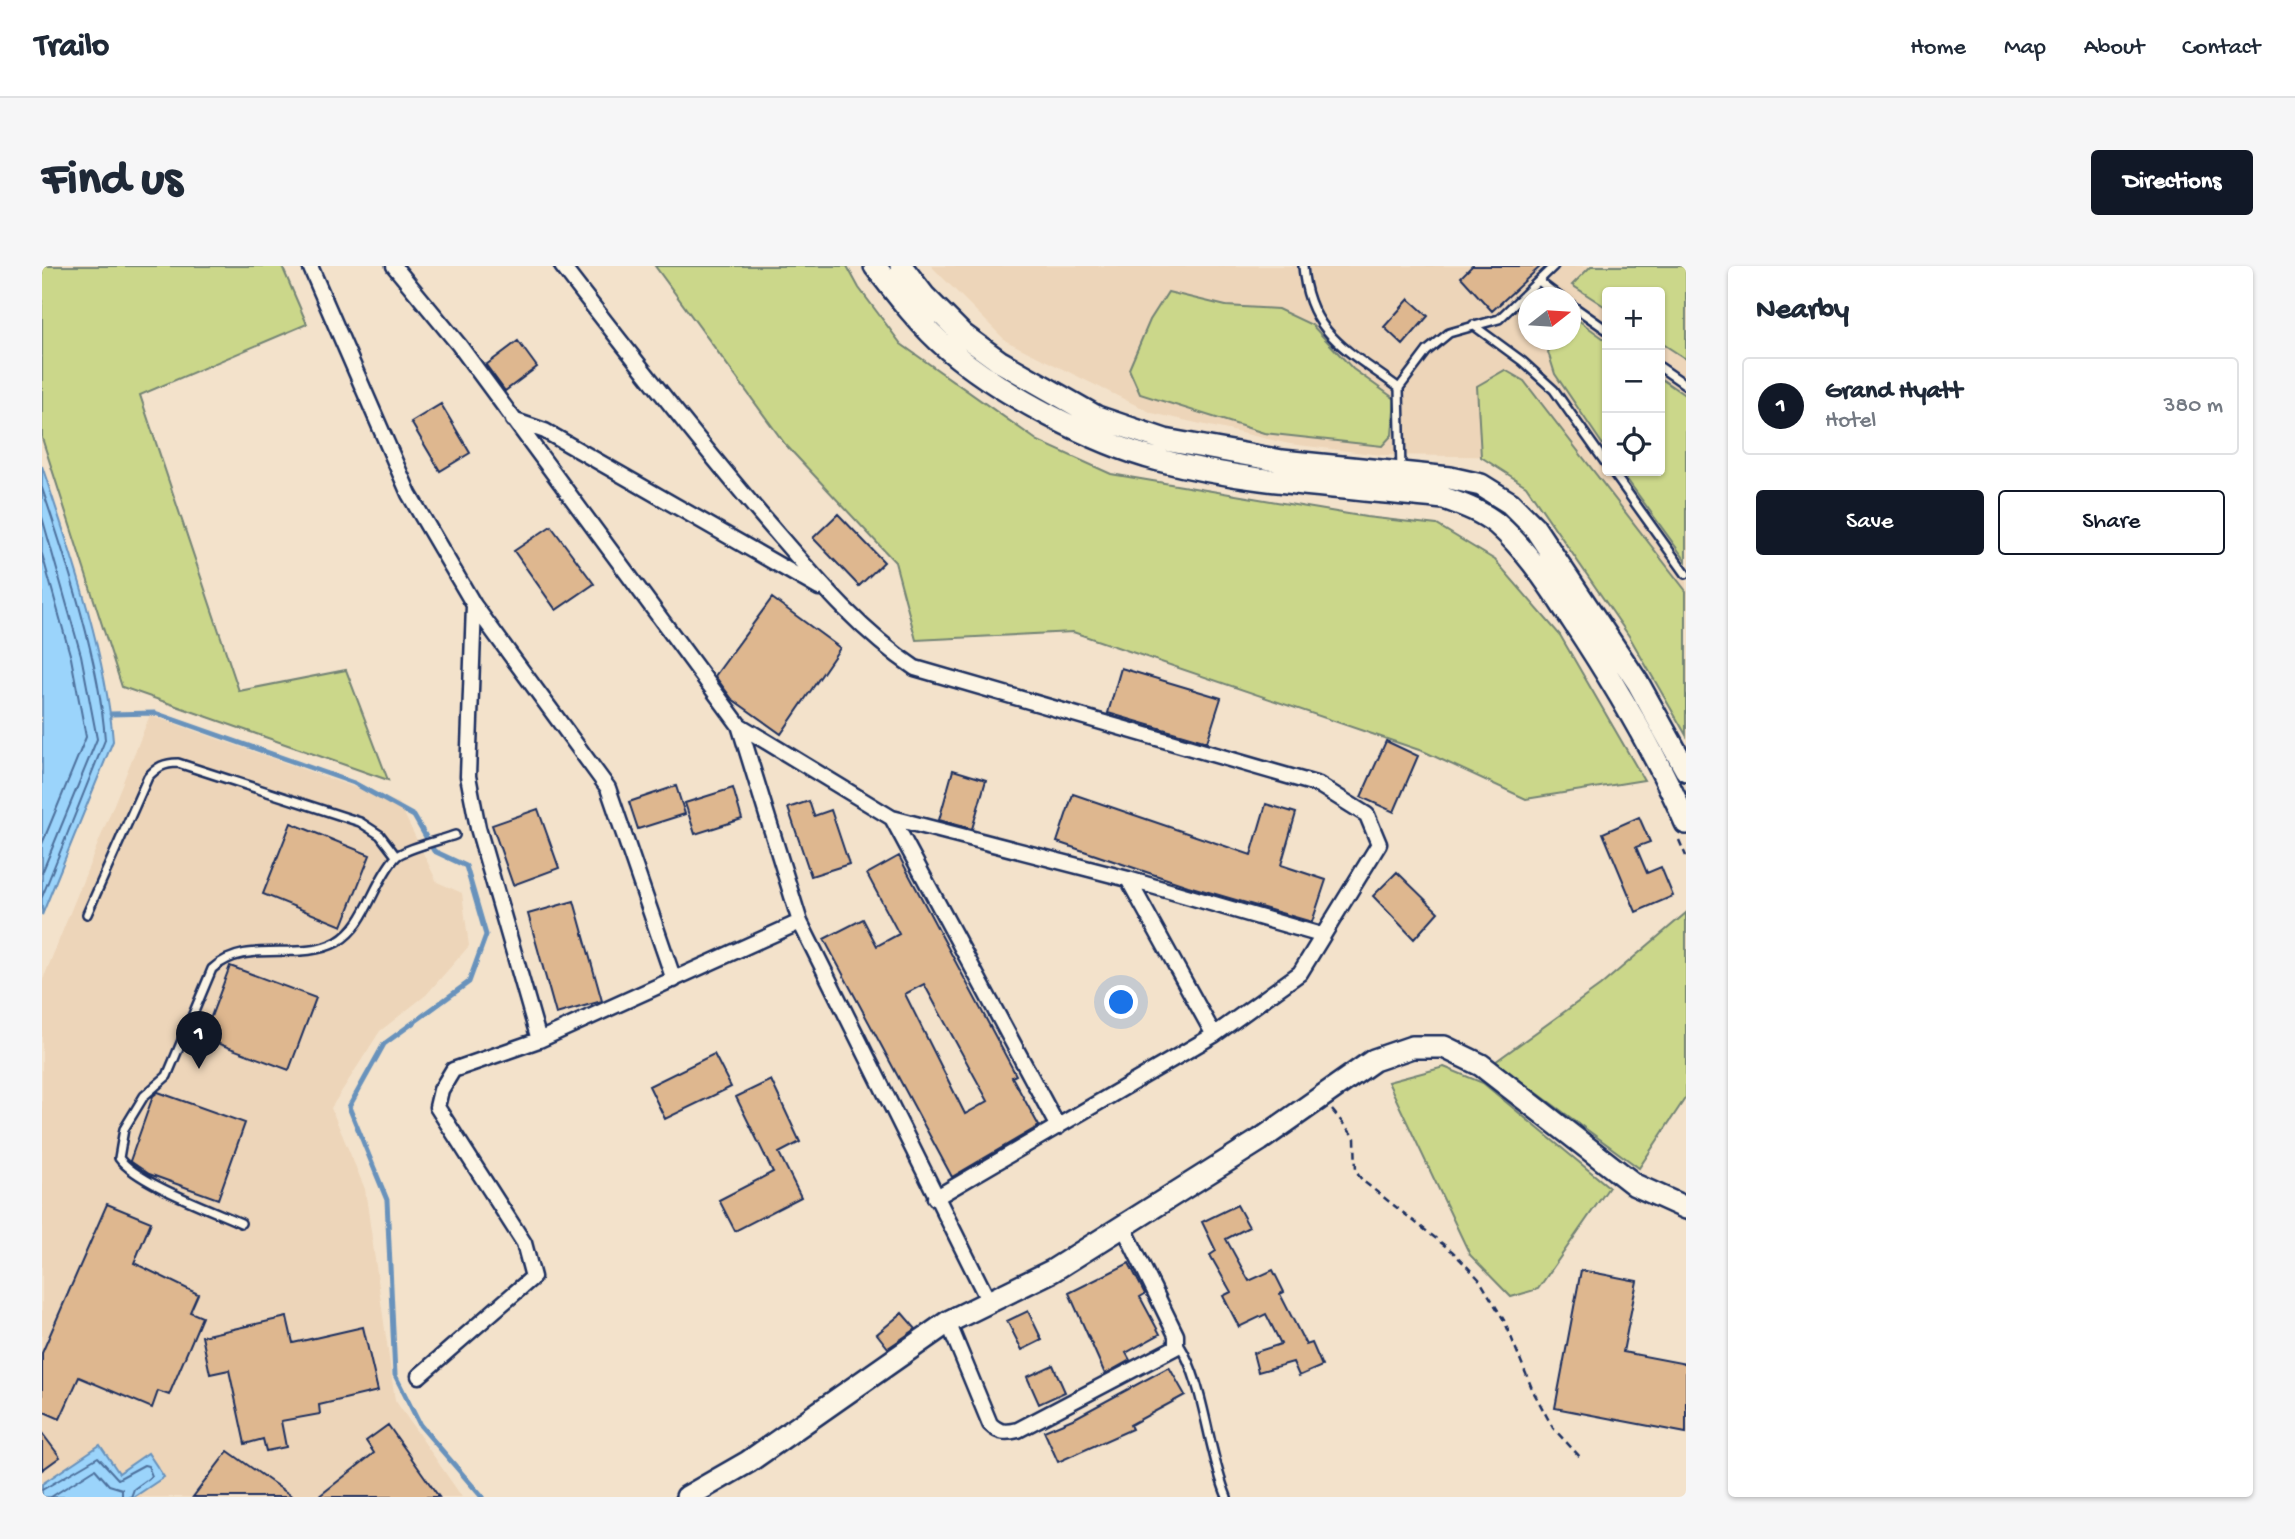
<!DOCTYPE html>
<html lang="en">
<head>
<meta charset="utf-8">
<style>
	body { margin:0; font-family:"Gochi Hand",sans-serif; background:#f6f6f7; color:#1f2937 }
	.controls { position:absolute; right:21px; top:21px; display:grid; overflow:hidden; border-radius:7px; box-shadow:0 2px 5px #0004 }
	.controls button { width:63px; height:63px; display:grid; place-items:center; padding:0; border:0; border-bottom:2px solid #e0e1e3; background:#fff; color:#1f2937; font:35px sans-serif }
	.compass { position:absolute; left:1476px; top:21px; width:63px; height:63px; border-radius:50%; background:#fff; box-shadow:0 2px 5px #0004; rotate:73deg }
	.you { position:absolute; left:1080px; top:737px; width:24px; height:24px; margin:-18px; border:5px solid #fff; border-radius:50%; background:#1a73e8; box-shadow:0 0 0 10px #1a73e833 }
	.badge { display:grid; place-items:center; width:46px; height:46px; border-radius:50%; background:#111827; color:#fff; font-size:23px; font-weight:700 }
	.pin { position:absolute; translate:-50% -58px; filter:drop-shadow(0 2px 4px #0008) }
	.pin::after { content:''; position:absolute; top:37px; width:24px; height:21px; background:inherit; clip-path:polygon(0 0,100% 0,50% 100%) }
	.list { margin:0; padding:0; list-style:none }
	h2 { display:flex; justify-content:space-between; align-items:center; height:91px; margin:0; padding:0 28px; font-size:30px }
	h2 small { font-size:23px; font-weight:400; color:#747a83 }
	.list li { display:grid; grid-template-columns:46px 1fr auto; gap:21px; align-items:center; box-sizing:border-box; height:98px; margin:0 14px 14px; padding:0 14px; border:2px solid #e0e1e3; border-radius:7px }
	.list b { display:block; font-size:26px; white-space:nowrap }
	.list p { margin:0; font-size:23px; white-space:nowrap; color:#747a83 }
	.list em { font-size:23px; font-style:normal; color:#747a83 }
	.actions { display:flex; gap:14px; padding:21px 28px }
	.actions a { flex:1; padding:16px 0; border:2px solid #111827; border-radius:7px; text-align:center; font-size:24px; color:#111827 }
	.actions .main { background:#111827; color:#fff }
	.icon { flex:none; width:38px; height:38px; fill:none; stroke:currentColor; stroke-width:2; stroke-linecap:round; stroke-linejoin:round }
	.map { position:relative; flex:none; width:1644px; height:1231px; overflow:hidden; border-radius:7px }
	header { display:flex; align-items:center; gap:42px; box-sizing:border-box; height:98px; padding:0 35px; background:#fff; border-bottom:2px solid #e0e1e3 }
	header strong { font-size:33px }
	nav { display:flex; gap:38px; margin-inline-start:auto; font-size:24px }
	.intro { display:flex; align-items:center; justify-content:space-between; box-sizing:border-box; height:168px; padding:0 42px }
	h1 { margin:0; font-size:49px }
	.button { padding:18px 32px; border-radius:7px; background:#111827; color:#fff; font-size:24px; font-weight:700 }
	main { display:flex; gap:42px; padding:0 42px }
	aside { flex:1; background:#fff; border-radius:7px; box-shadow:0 2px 5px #0004 }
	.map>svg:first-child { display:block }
</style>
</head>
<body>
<header>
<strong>Trailo</strong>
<nav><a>Home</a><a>Map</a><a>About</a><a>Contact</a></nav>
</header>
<div class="intro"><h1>Find us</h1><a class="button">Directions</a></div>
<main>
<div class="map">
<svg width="1644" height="1231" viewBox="0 0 1644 1231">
	<rect width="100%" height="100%" fill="#f3e2cb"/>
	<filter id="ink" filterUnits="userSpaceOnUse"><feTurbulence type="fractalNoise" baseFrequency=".0143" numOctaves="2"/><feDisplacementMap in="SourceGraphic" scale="14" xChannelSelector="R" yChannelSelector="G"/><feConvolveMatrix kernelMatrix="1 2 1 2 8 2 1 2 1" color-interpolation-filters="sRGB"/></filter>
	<g filter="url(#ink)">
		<path fill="#edd5b9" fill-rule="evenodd" d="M889 0H1644V381L1490 191 1339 189 1248 178 1110 147 964 75ZM1565 26H1618V205H1565ZM1486 32H1528V74H1486Z
			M108 449 357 537 395 616 420 627 427 680 384 729 338 765 289 842 323 923 353 1134 420 1231H0V716Z"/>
		<path fill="#cbd78a" stroke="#738374" stroke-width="2" d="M0 0H240L265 58 98 129 197 425 304 404 346 514 80 421 0 172Z
			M613 0H805L817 22 859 78 996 175 1069 208 1324 251 1395 259 1453 294 1518 369 1602 514 1484 533 1383 486 1031 366 874 374 853 296 743 178Z
			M1549 0H1644V93L1618 76V26H1565V42L1530 19Z
			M1126 26 1184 40 1236 43 1270 59 1311 103 1353 133 1350 169 1340 180 1222 167 1098 128 1087 103 1108 54Z
			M1529 49 1565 75V185L1513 108 1506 86 1514 74H1528Z
			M1463 104 1482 115 1644 325V469L1587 370 1484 220 1439 191 1435 120Z
			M1618 112 1644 130V295L1579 205H1618Z
			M1644 647V831L1597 902 1453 796 1558 720Z
			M1402 801 1441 817 1567 921 1496 1023 1469 1031 1428 989 1346 816Z"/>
		<path fill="#9bd4fb" stroke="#6892bc" stroke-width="2" d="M0 200C28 284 64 387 71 475L0 649Z
			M58 1179 77 1207 106 1187 122 1211 92 1231H0V1218Z"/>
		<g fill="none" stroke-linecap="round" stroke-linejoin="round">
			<path stroke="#4e719d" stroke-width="2" d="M0 222C25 296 58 397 63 474L0 631
				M0 251 39 389 55 473 0 607
				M0 288 29 392 44 471 0 578
				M0 1224 56 1191 76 1213 102 1199 106 1200 110 1210 92 1223 89 1231
				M9 1231 53 1203 67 1219 80 1223V1231"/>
			<path stroke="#6892bc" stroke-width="5" d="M69 448 113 447 312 517 372 550 392 585 424 600 444 669 427 716 342 778 307 841 345 934 353 1109 378 1159 440 1231"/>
		</g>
		<path fill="#deb78f" stroke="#1b2f5e" stroke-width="2" fill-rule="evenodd" d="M1430 0H1499L1450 45 1419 11Z
			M1367 33 1386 50 1361 79 1342 61Z
			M476 75 495 101 463 125 444 99Z
			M399 138 428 187 398 205 369 156Z
			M796 248 842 296 817 320 771 272Z
			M509 260 552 318 514 344 472 285Z
			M730 332 798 382 739 468 690 433 673 410Z
			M1079 402 1179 432 1165 476 1066 447Z
			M1344 475 1376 490 1352 546 1319 531Z
			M911 504 944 514 930 563 897 554Z
			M634 520 643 548 596 563 587 536Z
			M691 522 700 553 653 568 643 537Z
			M1031 528 1209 589 1224 538 1254 547 1239 599 1284 614 1270 656 1146 620 1015 576Z
			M767 535 772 550 789 544 807 598 769 610 746 542Z
			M496 543 517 602 471 619 450 559Z
			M1597 551 1608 576 1594 581 1605 607 1619 601 1631 630 1594 646 1561 567Z
			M249 557 328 589 300 660 221 628Z
			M857 590 974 809 970 811 997 860 910 911 782 673 821 653 835 680 857 668 825 608ZM882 718 946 835 923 848 863 728Z
			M1355 606 1396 646 1372 673 1331 630Z
			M532 635 560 735 514 748 486 648Z
			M188 700 274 732 247 804 161 772Z
			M672 788 689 821 623 853 607 820Z
			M729 814 758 876 737 887 759 931 693 965 677 934 731 906 694 831Z
			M116 826 203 857 176 933 107 908 88 895 111 830Z
			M65 938 109 956 92 997 156 1028 148 1046 160 1051 127 1129 116 1125 110 1142 37 1111 18 1153 0 1145V1087Z
			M1195 939 1207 961 1184 973 1207 1015 1231 1004 1242 1026 1238 1028 1264 1079 1270 1077 1280 1100 1257 1110 1251 1096 1216 1106 1211 1087 1239 1078 1224 1048 1197 1061 1181 1030 1189 1026 1168 989 1174 985 1160 956Z
			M1087 997 1103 1028 1098 1031 1118 1068 1084 1087 1088 1094 1063 1108 1027 1027Z
			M1539 1004 1595 1015 1581 1086 1644 1098V1167L1513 1142Z
			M986 1045 1000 1074 980 1084 965 1055Z
			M860 1047 874 1063 846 1082 835 1068Z
			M245 1051 251 1077 321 1061 336 1125 277 1139 278 1148 239 1155 244 1181 224 1185 221 1173 203 1178 187 1104 168 1108 160 1070Z
			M1011 1099 1023 1126 997 1138 985 1111Z
			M1127 1101 1143 1129 1088 1159 1090 1163 1016 1196 1002 1165 1033 1152Z
			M346 1159 397 1231H276L332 1187 324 1175Z
			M0 1167 18 1191 0 1204Z
			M186 1185 221 1210 251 1231H151Z"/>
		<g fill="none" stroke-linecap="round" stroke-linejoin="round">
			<defs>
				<path id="lane" d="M1261 0C1266 68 1307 85 1357 122
					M1498 16 1519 32
					M1528 38 1565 64
					M1431 59 1480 95 1512 124 1565 199
					M1618 101 1644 119
					M1570 205 1644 308
					M1359 206 1357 122 1385 85 1407 67 1457 53 1512 0
					M45 648 106 511C115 501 122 497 136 497L318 556 338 569 354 590
					M199 957C168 943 95 917 77 892L82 863 102 830 125 810 170 703C205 671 256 697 295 676 324 660 331 617 353 592 360 583 400 574 413 569
					M1137 1078C1163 1119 1165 1183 1185 1231"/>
				<path id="street" d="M268 0 367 228 432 339 566 522 632 714
					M352 0 417 79 697 459 758 656 946 1034
					M520 0C587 87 654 173 726 257 772 310 815 363 873 402L1277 519 1325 549 1337 578 1258 707 1172 769 893 932
					M471 154 503 165 777 322
					M432 339 426 510 436 562 497 774
					M697 459 850 552 1086 613 1279 669
					M850 552 1016 861
					M1086 613 1172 769
					M906 1056 948 1158C957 1167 964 1167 976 1164L1134 1081V1069L1081 960
					M377 1110 491 1011 482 977 395 841 399 824 411 804 497 774 758 656"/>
				<path id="secondary" d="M833 0C856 30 878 59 907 84 959 128 1052 177 1117 194 1210 218 1308 221 1402 232 1421 239 1439 245 1455 258 1486 285 1508 321 1531 355 1574 420 1613 485 1644 557
					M859 0 882 30 920 68 957 95 1055 151 1123 174 1240 195 1408 212 1439 219 1468 237 1492 261 1596 417 1644 504
					M645 1231 706 1196 906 1056 1010 1005 1218 874 1332 794 1370 781H1402L1439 799 1593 919 1644 942"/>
			</defs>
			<use href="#lane" stroke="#1b2f5e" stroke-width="12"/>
			<use href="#street" stroke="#1b2f5e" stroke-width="19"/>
			<use href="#secondary" stroke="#1b2f5e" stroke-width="26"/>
			<path stroke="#1b2f5e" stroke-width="2.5" stroke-dasharray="7 5" stroke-linecap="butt" d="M1637 574 1644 590
				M1290 844 1313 872 1314 906 1321 915 1411 986 1437 1013 1463 1056 1491 1125 1511 1162 1540 1193"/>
			<use href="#lane" stroke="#fcf5e5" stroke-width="7"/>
			<use href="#street" stroke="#fcf5e5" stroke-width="14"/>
			<use href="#secondary" stroke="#fcf5e5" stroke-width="21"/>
		</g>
	</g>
</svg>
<div class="controls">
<button>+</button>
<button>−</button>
<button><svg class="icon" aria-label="locate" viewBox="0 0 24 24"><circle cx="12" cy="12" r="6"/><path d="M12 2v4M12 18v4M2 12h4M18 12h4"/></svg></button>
</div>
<svg class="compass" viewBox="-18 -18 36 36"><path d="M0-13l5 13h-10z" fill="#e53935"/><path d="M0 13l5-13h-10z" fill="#747a83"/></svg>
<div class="you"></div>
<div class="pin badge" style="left:157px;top:803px">1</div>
</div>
<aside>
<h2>Nearby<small></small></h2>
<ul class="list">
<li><span class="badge">1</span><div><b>Grand Hyatt</b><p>Hotel</p></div><em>380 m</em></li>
</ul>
<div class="actions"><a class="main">Save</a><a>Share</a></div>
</aside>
</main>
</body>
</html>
